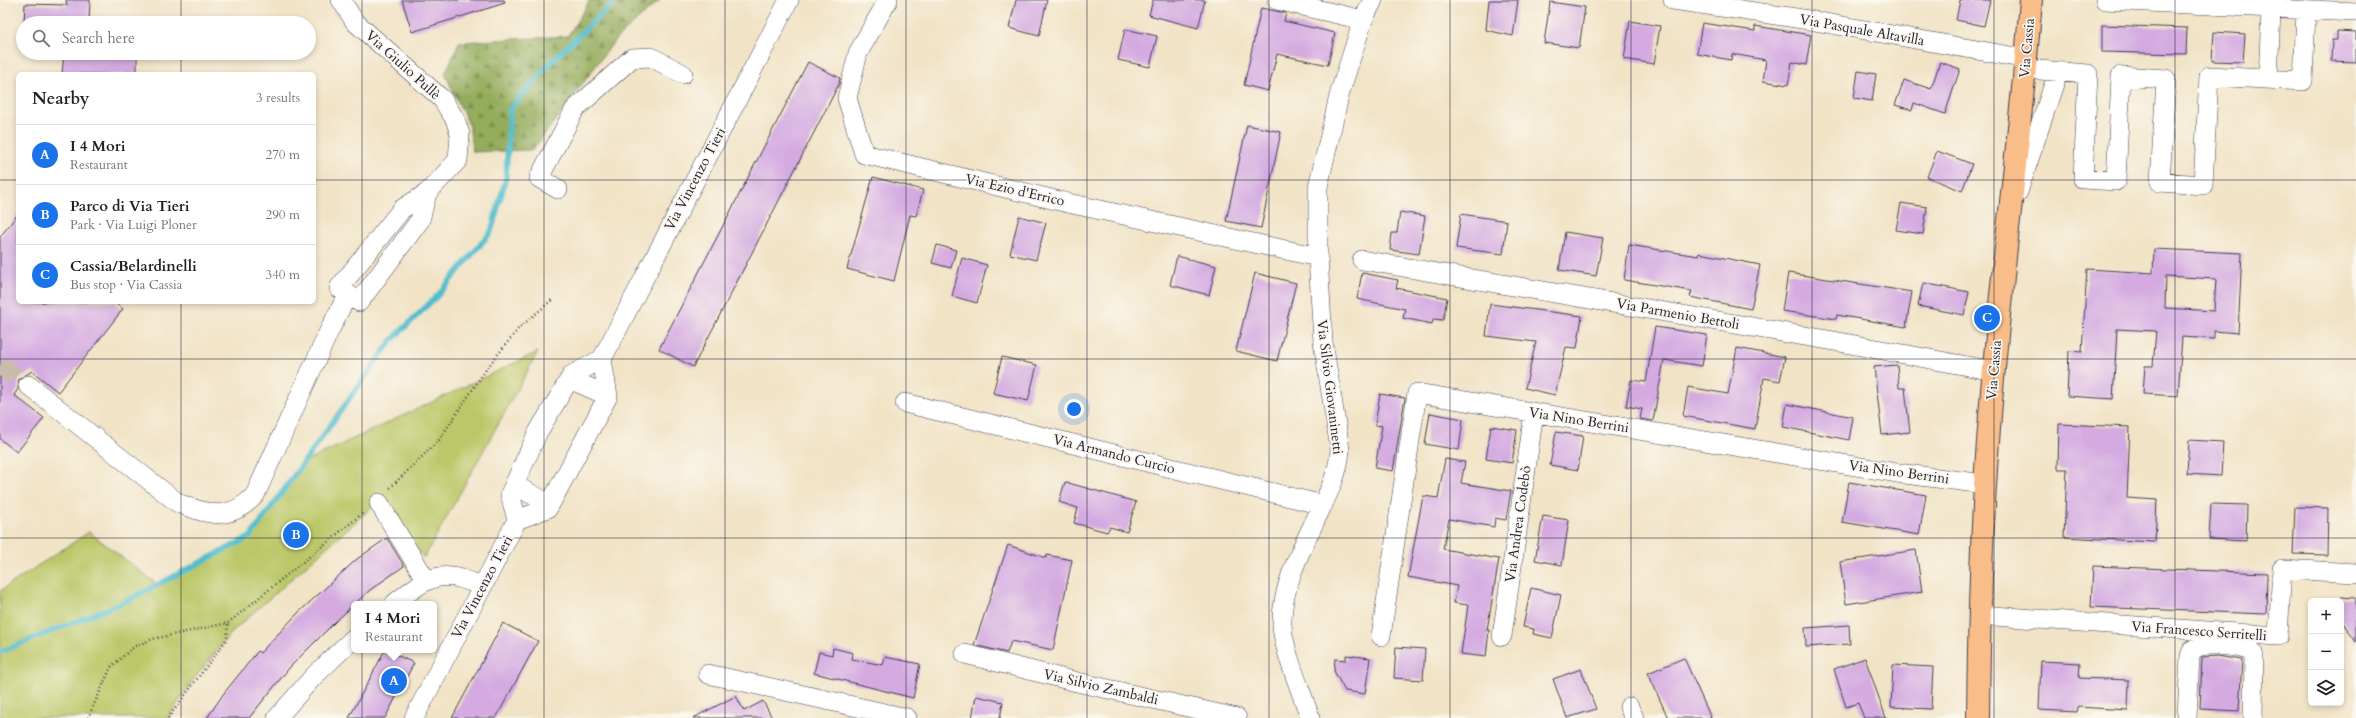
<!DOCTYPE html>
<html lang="en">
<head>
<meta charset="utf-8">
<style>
	body { margin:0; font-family:Cardo,serif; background:#f2f2f2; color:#222 }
	.controls { position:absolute; right:12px; bottom:12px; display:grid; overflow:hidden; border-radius:6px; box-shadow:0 2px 6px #0003 }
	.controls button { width:36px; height:36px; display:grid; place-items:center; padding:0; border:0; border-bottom:1px solid #e0e0e0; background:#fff; color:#222; font:20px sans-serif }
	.you { position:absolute; left:1074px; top:409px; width:14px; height:14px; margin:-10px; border:3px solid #fff; border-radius:50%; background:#1a73e8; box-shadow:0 0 0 6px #1a73e833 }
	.badge { display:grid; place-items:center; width:26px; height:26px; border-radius:50%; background:#1a73e8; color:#fff; font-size:13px; font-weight:700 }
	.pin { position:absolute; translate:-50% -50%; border:2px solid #fff; box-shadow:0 1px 4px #0006 }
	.popup { position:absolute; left:351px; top:601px; width:86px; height:52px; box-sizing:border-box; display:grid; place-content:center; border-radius:6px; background:#fff; filter:drop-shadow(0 1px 3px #0005); font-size:13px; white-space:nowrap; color:#767676 }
	.popup b { font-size:15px; color:#222 }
	.popup::after { content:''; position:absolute; left:50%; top:100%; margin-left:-8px; border:8px solid transparent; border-top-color:#fff }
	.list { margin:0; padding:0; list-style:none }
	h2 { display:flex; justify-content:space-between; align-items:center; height:52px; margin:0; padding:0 16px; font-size:17px }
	h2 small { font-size:13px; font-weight:400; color:#767676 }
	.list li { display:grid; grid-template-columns:26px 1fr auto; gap:12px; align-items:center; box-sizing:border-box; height:60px; padding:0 16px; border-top:1px solid #e0e0e0 }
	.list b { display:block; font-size:15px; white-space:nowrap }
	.list p { margin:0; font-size:13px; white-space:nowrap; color:#767676 }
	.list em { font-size:13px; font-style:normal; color:#767676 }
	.icon { flex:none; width:22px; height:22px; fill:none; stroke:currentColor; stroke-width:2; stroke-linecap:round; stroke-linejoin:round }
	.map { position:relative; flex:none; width:2356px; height:718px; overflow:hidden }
	.search { position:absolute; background:#fff; box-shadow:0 2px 6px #0003; left:16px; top:16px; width:300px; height:44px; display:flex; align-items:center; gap:10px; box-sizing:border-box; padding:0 14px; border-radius:22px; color:#767676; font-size:15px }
	.panel { position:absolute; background:#fff; box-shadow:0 2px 6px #0003; left:16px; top:72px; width:300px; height:232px; border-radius:6px }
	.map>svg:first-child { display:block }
</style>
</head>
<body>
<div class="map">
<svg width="2356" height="718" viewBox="0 0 2356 718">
	<defs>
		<pattern id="forest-firs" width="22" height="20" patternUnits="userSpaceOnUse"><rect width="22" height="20" fill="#94ac5c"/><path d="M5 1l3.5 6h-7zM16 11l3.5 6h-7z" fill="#788c4d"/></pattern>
	</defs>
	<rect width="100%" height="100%" fill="#fbf7ec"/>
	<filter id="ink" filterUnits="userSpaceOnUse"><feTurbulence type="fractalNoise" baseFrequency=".025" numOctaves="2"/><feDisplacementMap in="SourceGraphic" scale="8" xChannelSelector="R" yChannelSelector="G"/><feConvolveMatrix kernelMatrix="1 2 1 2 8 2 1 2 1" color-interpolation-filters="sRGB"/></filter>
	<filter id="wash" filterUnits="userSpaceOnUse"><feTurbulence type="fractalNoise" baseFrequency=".012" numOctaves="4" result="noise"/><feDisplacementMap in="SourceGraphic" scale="16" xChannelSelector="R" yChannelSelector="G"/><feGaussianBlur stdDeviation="0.9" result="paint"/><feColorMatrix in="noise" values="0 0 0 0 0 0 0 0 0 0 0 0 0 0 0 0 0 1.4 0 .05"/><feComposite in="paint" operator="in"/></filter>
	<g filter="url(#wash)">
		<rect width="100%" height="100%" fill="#f1e3c6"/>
		<path fill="url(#forest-firs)" stroke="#5b674c" d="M590 0H660L616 39 533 150 473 152 469 125 445 74 459 42 568 36Z"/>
		<path fill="#bbc768" stroke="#6e7452" d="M538 352 424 558 380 500 234 630 193 680 168 718H0V591L89 532 157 584 250 537 302 463Z"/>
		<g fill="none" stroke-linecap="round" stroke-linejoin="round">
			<path stroke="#53bece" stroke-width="5.5" d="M0 652 124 602 250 537 391 341 438 295 491 232 506 178 510 109 554 59 616 0"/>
		</g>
		<g id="blocks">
			<path fill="#d4aae1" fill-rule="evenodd" d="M66 0H90L89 23H24L25 4 67 5Z
				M402 0H504L505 3 412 32Z
				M1016 0H1047L1039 36 1009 28Z
				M1153 0H1205L1198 28 1149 15Z
				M1489 0H1518L1513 36 1486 30Z
				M1960 0H1990L1984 26 1956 20Z
				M1550 2 1585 7 1579 48 1544 43Z
				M1261 8 1286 13 1284 21 1335 33 1328 65 1277 54 1268 91 1244 85Z
				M1630 21 1660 26 1654 64 1624 59Z
				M1702 23 1755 31V26L1811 35 1806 65 1792 62 1788 85 1763 81 1766 60 1732 54 1731 60 1697 54Z
				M2102 25 2187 28 2186 54 2102 52Z
				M1125 29 1157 36 1150 67 1118 60Z
				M2337 31 2356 32V62L2331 61 2332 40H2337Z
				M2214 32 2245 34 2243 62 2212 61Z
				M64 53H137V74H62Z
				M808 62 840 78 839 84 693 367 659 349Z
				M1940 62 1960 69 1945 114 1914 103 1912 110 1895 105 1904 80 1931 89Z
				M1858 71 1876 74 1872 101 1854 98Z
				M1247 125 1281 132 1261 228 1226 221Z
				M1937 151 1972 164 1962 191 1927 177Z
				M873 177 923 190 916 216 910 215 894 281 847 269Z
				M1901 203 1927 207 1923 234 1896 230Z
				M1400 212 1425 216 1419 254 1390 250 1392 233H1397Z
				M18 214V302H114L123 309 58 392 32 371 19 379 18 389 14 395 44 418 17 452 0 439V237Z
				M1461 214 1507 221 1503 254 1456 248Z
				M1019 216 1046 223 1036 260 1010 254Z
				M1565 232 1603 238 1596 276 1559 270Z
				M937 245 956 250 951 268 932 263Z
				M1629 245 1698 256 1699 253 1760 265 1751 309 1690 297 1692 291 1624 280Z
				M2154 249 2242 253 2238 333 2214 331V339L2182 337 2178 396 2143 394 2145 366H2153L2156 331 2117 329 2113 399 2067 396 2069 351 2082 352 2087 269 2153 273ZM2166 276 2216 279 2214 311 2165 308Z
				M1177 256 1216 266 1209 295 1170 285Z
				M962 258 987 265 977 303 952 296Z
				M1255 273 1296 283 1277 361 1236 351Z
				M1362 273 1398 280 1396 288 1447 298 1443 320 1433 319 1432 324 1403 318 1405 309 1357 299Z
				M1788 273 1912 292 1906 327 1837 315 1836 319 1782 311Z
				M1923 283 1969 292 1964 315 1918 306Z
				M1490 304 1582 316 1577 348 1566 347 1555 395 1525 388 1536 342 1486 336Z
				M1655 327 1707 335 1702 366 1664 360 1653 421 1640 419 1642 409 1626 406 1631 380 1646 382Z
				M1737 348 1785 357 1780 381 1764 378 1755 429 1683 416 1688 387 1728 394Z
				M1002 357 1037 365 1028 401 993 393Z
				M1897 365 1899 388H1905L1910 432 1882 435 1874 367Z
				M1380 394 1405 398 1393 471 1375 468 1382 426 1375 425Z
				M1787 404 1853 417 1849 440 1783 427Z
				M1430 413 1463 419 1459 450 1425 444Z
				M2059 424 2130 427 2127 498 2157 500 2155 542 2064 537 2067 469H2058Z
				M1491 426 1517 430 1512 463 1486 459Z
				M1556 432 1583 436 1578 470 1550 465Z
				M2189 440 2223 442 2221 476 2187 474Z
				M1445 459 1465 462 1461 483 1511 491 1506 520 1495 518 1494 527 1449 519 1443 549 1499 559 1487 630H1489L1486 657 1461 654 1468 605 1454 603 1457 586 1408 577 1423 496 1438 498Z
				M1065 482 1136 502 1127 532 1110 527 1107 532 1074 523 1078 508 1059 502Z
				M1849 482 1926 495 1919 535 1842 522Z
				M2211 504 2247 505 2246 541 2209 539Z
				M2295 507 2328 508 2327 555 2293 554Z
				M1543 516 1569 520 1562 565 1535 560Z
				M387 538 404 566 370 590 335 622 290 667 249 718H207L224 693 258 651 260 653 298 613 357 559Z
				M1008 545 1046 558 1047 555 1072 560 1053 650 1011 641 1007 653 974 645Z
				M1916 550 1922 592 1846 604 1840 562Z
				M2093 566 2267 573 2266 614 2091 607Z
				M1531 588 1561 595 1552 638 1533 634 1534 629 1523 627Z
				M2341 597 2356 598V642L2341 620Z
				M503 623 538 641 496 718H452Z
				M1849 625 1850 644 1806 647 1805 628Z
				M1396 647 1425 649 1423 680 1394 678Z
				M833 648 853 653 852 659 883 665 885 657 920 664 913 698 814 673 819 652 832 655Z
				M385 650 414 663 385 718H349Z
				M1346 655 1370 658 1365 694 1345 691 1334 671 1335 659 1346 660Z
				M2217 656 2242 660 2239 711 2200 709 2202 657Z
				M1684 658 1711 718H1668L1648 673Z
				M1865 658 1886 718H1864L1858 703 1846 707 1834 669Z
				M2041 661 2080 663 2079 678 2129 680 2128 710 2078 707 2077 712 2039 710Z
				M1893 665 1933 667 1931 709 1891 707Z
				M1581 669 1596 709 1567 718 1553 679Z
				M736 696 744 711 763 701 772 718H693Z
				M976 696 1003 702 1000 718H972Z"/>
		</g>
	</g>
	<g filter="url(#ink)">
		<use href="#blocks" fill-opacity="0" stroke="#413f50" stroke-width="1"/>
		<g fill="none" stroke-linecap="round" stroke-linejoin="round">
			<path stroke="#c8bcaa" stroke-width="19" stroke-dasharray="19 10" stroke-linecap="butt" d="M0 365 28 385"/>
			<defs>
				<path id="minor" d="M341 0 355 22 442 99 455 119 460 134 458 160 427 193 402 209 339 288 359 302 420 220 427 193
					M888 0 858 53 847 98 864 154 1068 203 1318 257
					M1277 0 1363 20
					M1673 0 1809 20 2027 59
					M2105 0 2356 12
					M2026 69 2088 74 2083 179 2116 181 2121 76 2166 79 2160 182 2203 185 2209 76 2303 81 2306 11
					M2268 79 2271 10
					M558 189 539 178 575 109 632 58 651 57 683 74
					M2018 192 2058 72
					M1362 260 1834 341 1994 371
					M570 379 608 396
					M28 385 178 503C209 515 230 522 255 495L330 329 348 294
					M905 403 1323 505
					M514 485 550 504
					M379 503 426 580
					M517 520 510 494 538 432 572 375 602 359 789 0
					M394 604C426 578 442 566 482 587
					M1980 615 2278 636 2282 569 2356 573
					M1381 636 1417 393 1897 473 1985 484
					M1502 636 1534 413
					M965 654 1077 682 1237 718
					M708 674 907 718
					M1629 707 1634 718
					M277 718 313 677 354 638
					M414 718 517 520 548 508 608 396 602 359
					M1310 718C1302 692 1283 651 1282 624 1281 590 1299 554 1314 523 1325 499 1339 476 1340 449L1323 342 1318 257V187L1340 92 1363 20 1373 0
					M2187 718 2190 656C2191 652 2193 648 2198 647 2207 643 2246 646 2254 653L2253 718"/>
				<path id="major" d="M1978 718C1979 621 1981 525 1989 429 1999 285 2020 143 2031 0"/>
			</defs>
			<use href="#minor" stroke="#413f50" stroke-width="20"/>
			<use href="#major" stroke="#413f50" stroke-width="24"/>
			<path stroke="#413f50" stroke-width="2.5" stroke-dasharray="1 3" stroke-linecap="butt" d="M390 488 439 440 487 368 519 328 553 299
				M88 718 111 667 135 646 153 639 228 623 363 513
				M168 718 227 639 228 623"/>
			<use href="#minor" stroke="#fff" stroke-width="19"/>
			<use href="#major" stroke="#f8bd89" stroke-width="22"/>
		</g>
	</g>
	<path fill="none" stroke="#22223b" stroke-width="1" stroke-opacity="0.55" d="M181 0V23M362 0V718M544 0V718M725 0V718M906 0V718M1087 0V718M1269 0V718M1450 0V718M1631 0V718M1812 0V718M1994 0V718M2175 0V718M181 53V74M0 180H18M314 180H2356M181 302V718M0 359H2356M0 538H2356"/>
	<g text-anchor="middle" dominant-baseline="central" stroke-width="3.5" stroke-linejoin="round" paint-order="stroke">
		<g font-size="14" fill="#22223b" stroke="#fbf7ec">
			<text transform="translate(1862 30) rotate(10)">Via Pasquale Altavilla</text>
			<text transform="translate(2027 48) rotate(-85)">Via Cassia</text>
			<text transform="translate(403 65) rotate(42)">Via Giulio Pullè</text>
			<text transform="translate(695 179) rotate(-62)">Via Vincenzo Tieri</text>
			<text transform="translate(1015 190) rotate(13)">Via Ezio d'Errico</text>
			<text transform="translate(1678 314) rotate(10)">Via Parmenio Bettoli</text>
			<text transform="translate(1994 370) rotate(-85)">Via Cassia</text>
			<text transform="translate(1330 387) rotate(83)">Via Silvio Giovaninetti</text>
			<text transform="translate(1579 420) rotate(9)">Via Nino Berrini</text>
			<text transform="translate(1114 454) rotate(14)">Via Armando Curcio</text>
			<text transform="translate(1899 472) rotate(8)">Via Nino Berrini</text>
			<text transform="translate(1518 524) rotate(-82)">Via Andrea Codebò</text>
			<text transform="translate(482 587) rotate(-62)">Via Vincenzo Tieri</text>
			<text transform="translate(2199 631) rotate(4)">Via Francesco Serritelli</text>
			<text transform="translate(1101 687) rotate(13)">Via Silvio Zambaldi</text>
		</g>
	</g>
</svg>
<div class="controls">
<button>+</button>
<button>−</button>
<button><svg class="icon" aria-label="layers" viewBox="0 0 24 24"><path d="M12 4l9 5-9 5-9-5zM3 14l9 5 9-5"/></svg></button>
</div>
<div class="you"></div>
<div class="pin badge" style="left:394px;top:681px">A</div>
<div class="popup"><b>I 4 Mori</b>Restaurant</div>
<div class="pin badge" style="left:296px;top:535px">B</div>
<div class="pin badge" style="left:1987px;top:318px">C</div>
<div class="search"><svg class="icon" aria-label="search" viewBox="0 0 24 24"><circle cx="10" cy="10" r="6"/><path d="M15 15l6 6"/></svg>Search here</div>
<section class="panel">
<h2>Nearby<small>3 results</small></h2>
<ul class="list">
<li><span class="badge">A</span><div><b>I 4 Mori</b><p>Restaurant</p></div><em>270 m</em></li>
<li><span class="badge">B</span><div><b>Parco di Via Tieri</b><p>Park · Via Luigi Ploner</p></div><em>290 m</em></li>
<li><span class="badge">C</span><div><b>Cassia/Belardinelli</b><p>Bus stop · Via Cassia</p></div><em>340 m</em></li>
</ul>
</section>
</div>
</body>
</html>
